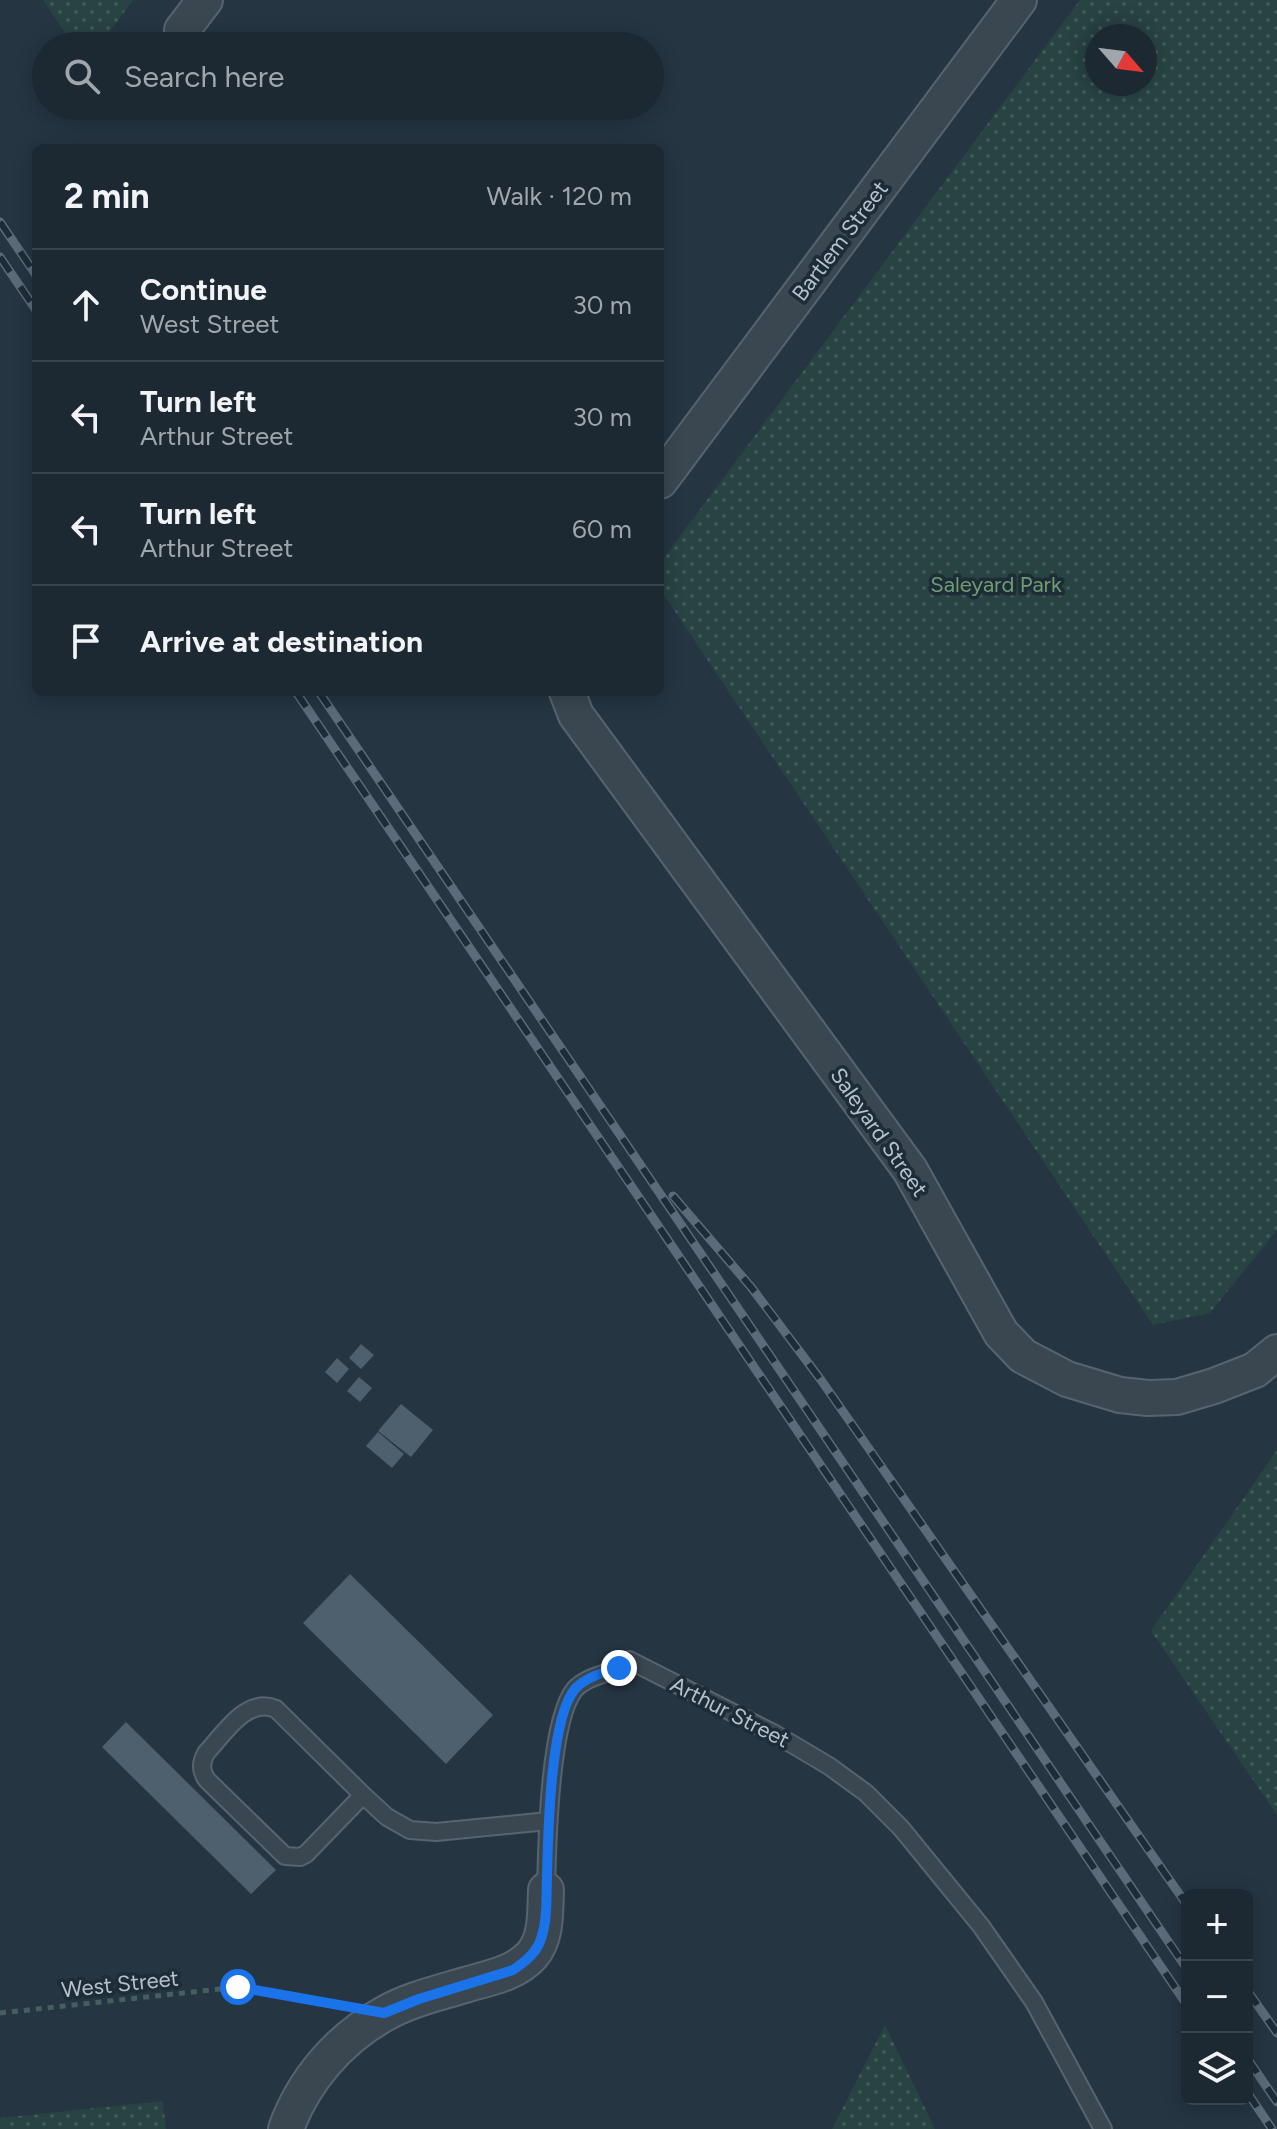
<!DOCTYPE html>
<html lang="en">
<head>
<meta charset="utf-8">
<style>
	body { margin:0; font-family:Figtree,sans-serif; background:#29343e; color:#f1f3f6 }
	.controls { position:absolute; right:24px; bottom:24px; display:grid; overflow:hidden; border-radius:12px; box-shadow:0 4px 20px #0003 }
	.controls button { width:72px; height:72px; display:grid; place-items:center; padding:0; border:0; border-bottom:2px solid #3a444d; background:#1c2832; color:#f1f3f6; font:40px sans-serif }
	.compass { position:absolute; left:1085px; top:24px; width:72px; height:72px; border-radius:50%; background:#1c2832; box-shadow:0 4px 20px #0003; rotate:118deg }
	.stop { position:absolute; width:24px; height:24px; margin:-18px; border:6px solid #1a73e8; border-radius:50%; background:#fff }
	.stop.end { background:#1a73e8; border-color:#fff; box-shadow:0 2px 8px #0008 }
	.list { margin:0; padding:0; list-style:none }
	h2 { display:flex; justify-content:space-between; align-items:center; height:104px; margin:0; padding:0 32px; font-size:34px }
	h2 small { font-size:26px; font-weight:400; color:#a0a6ac }
	.list li { display:grid; grid-template-columns:52px 1fr auto; gap:24px; align-items:center; box-sizing:border-box; height:112px; padding:0 32px; border-top:2px solid #3a444d }
	.list b { display:block; font-size:30px; white-space:nowrap }
	.list p { margin:0; font-size:26px; white-space:nowrap; color:#a0a6ac }
	.list em { font-size:26px; font-style:normal; color:#a0a6ac }
	.icon { flex:none; width:44px; height:44px; fill:none; stroke:currentColor; stroke-width:2; stroke-linecap:round; stroke-linejoin:round }
	.map { position:relative; flex:none; width:1277px; height:2129px; overflow:hidden }
	.search { position:absolute; background:#1c2832; box-shadow:0 4px 20px #0003; left:32px; top:32px; width:632px; height:88px; display:flex; align-items:center; gap:20px; box-sizing:border-box; padding:0 28px; border-radius:44px; color:#a0a6ac; font-size:30px }
	.panel { position:absolute; background:#1c2832; box-shadow:0 4px 20px #0003; left:32px; top:144px; width:632px; height:552px; border-radius:12px }
	.map>svg:first-child { display:block }
</style>
</head>
<body>
<div class="map">
<svg width="1277" height="2129" viewBox="0 0 1277 2129">
	<defs>
		<pattern id="park-dots" width="8" height="8" patternUnits="userSpaceOnUse" patternTransform="scale(2)"><rect width="8" height="8" fill="#274342"/><path d="M2 2h.1M6 6h.1" fill="none" stroke="#445c5c" stroke-width="1.8" stroke-linecap="round"/></pattern>
	</defs>
	<rect width="100%" height="100%" fill="#253542"/>
	<path fill="url(#park-dots)" fill-rule="evenodd" d="M43 0H133L99 46H74Z
		M1080 0H1277V1230L1210 1313 1153 1325 660 589V563ZM1145 36V84H1097V36Z
		M1277 1450V1815L1151 1631Z
		M885 2025 935 2129H832Z
		M163 2101 166 2129H0V2118Z"/>
	<path fill="#4e5f6d" d="M361 1344 374 1355 361 1369 349 1358Z
		M337 1358 349 1369 337 1383 325 1372Z
		M359 1377 372 1388 360 1402 347 1391Z
		M401 1404 433 1430 411 1457 378 1431Z
		M378 1432 404 1454 392 1468 366 1446Z
		M350 1574 493 1715 446 1764 303 1623Z
		M126 1722 276 1870 251 1894 102 1747Z"/>
	<g fill="none" stroke-linecap="round" stroke-linejoin="round">
		<defs>
			<path id="lane" d="M363 1795 306 1854 300 1857 285 1856 207 1780C200 1771 201 1762 206 1753 224 1734 247 1696 276 1709L363 1795 387 1817 410 1830 436 1832 548 1821
				M546 1890C547 1847 549 1720 575 1689 590 1673 615 1675 629 1660L775 1734 829 1766 866 1793 901 1828 981 1926 1034 2002 1103 2129"/>
			<path id="street" d="M182 30 205 0
				M660 481 1019 0
				M567 692 576 715 910 1170 1001 1333 1023 1356 1067 1379 1120 1395 1148 1398 1177 1397 1214 1386 1255 1370 1277 1352
				M286 2129C303 2081 339 2039 384 2014 408 2000 438 1993 465 1985 488 1978 515 1974 532 1955 547 1938 545 1911 546 1890"/>
		</defs>
		<use href="#lane" stroke="#57646f" stroke-width="20"/>
		<use href="#street" stroke="#57646f" stroke-width="38"/>
		<path stroke="#455f5e" stroke-width="5" stroke-dasharray="6 6" stroke-linecap="butt" d="M0 2013 238 1987 336 2004"/>
		<use href="#lane" stroke="#3a4751" stroke-width="16"/>
		<use href="#street" stroke="#3a4751" stroke-width="34"/>
		<defs>
			<path id="rail" d="M0 222 36 275
				M0 257 36 310
				M296 692 1187 2005
				M319 692 1187 1969
				M673 1196 751 1287 821 1380 1187 1905
				M1247 1990 1277 2033
				M1247 2058 1277 2102
				M1247 2092 1272 2129"/>
		</defs>
		<use href="#rail" stroke="#5b6b79" stroke-width="9"/>
		<use href="#rail" stroke="#1e2c37" stroke-width="6" stroke-dasharray="18" stroke-linecap="butt"/>
	</g>
	<g fill="none" stroke-linecap="round" stroke-linejoin="round">
		<path stroke="#1a73e8" stroke-width="10" d="M238 1987 384 2013 419 1999 513 1970C523 1963 533 1956 539 1944 548 1924 546 1898 547 1877 548 1836 550 1718 575 1689 586 1677 604 1672 619 1668"/>
	</g>
	<g text-anchor="middle" dominant-baseline="central" stroke-width="7" stroke-linejoin="round" paint-order="stroke">
		<g font-size="22" fill="#b6c1cc" stroke="#1e2c37">
			<text transform="translate(840 241) rotate(-53)">Bartlem Street</text>
			<text transform="translate(879 1132) rotate(55)">Saleyard Street</text>
			<text transform="translate(730 1712) rotate(27)">Arthur Street</text>
			<text transform="translate(120 1984) rotate(-6)">West Street</text>
		</g>
		<g font-size="22" fill="#6d9d71" stroke="#1e2c37">
			<text x="996" y="584">Saleyard Park</text>
		</g>
	</g>
</svg>
<div class="controls">
<button>+</button>
<button>−</button>
<button><svg class="icon" aria-label="layers" viewBox="0 0 24 24"><path d="M12 4l9 5-9 5-9-5zM3 14l9 5 9-5"/></svg></button>
</div>
<svg class="compass" viewBox="-18 -18 36 36"><path d="M0-13l5 13h-10z" fill="#e53935"/><path d="M0 13l5-13h-10z" fill="#a0a6ac"/></svg>
<div class="stop" style="left:238px;top:1987px"></div>
<div class="stop end" style="left:619px;top:1668px"></div>
<div class="search"><svg class="icon" aria-label="search" viewBox="0 0 24 24"><circle cx="10" cy="10" r="6"/><path d="M15 15l6 6"/></svg>Search here</div>
<section class="panel">
<h2>2 min<small>Walk · 120 m</small></h2>
<ul class="list">
<li><svg class="icon" aria-label="ahead" viewBox="0 0 24 24"><path d="M12 20V5M6 11l6-6 6 6"/></svg><div><b>Continue</b><p>West Street</p></div><em>30 m</em></li>
<li><svg class="icon" aria-label="left" viewBox="0 0 24 24"><path d="M17 20v-9H6M10 6l-5 5 5 5"/></svg><div><b>Turn left</b><p>Arthur Street</p></div><em>30 m</em></li>
<li><svg class="icon" aria-label="left" viewBox="0 0 24 24"><path d="M17 20v-9H6M10 6l-5 5 5 5"/></svg><div><b>Turn left</b><p>Arthur Street</p></div><em>60 m</em></li>
<li><svg class="icon" aria-label="arrive" viewBox="0 0 24 24"><path d="M6 21V4h12l-3 4 3 4H6"/></svg><div><b>Arrive at destination</b></div></li>
</ul>
</section>
</div>
</body>
</html>
